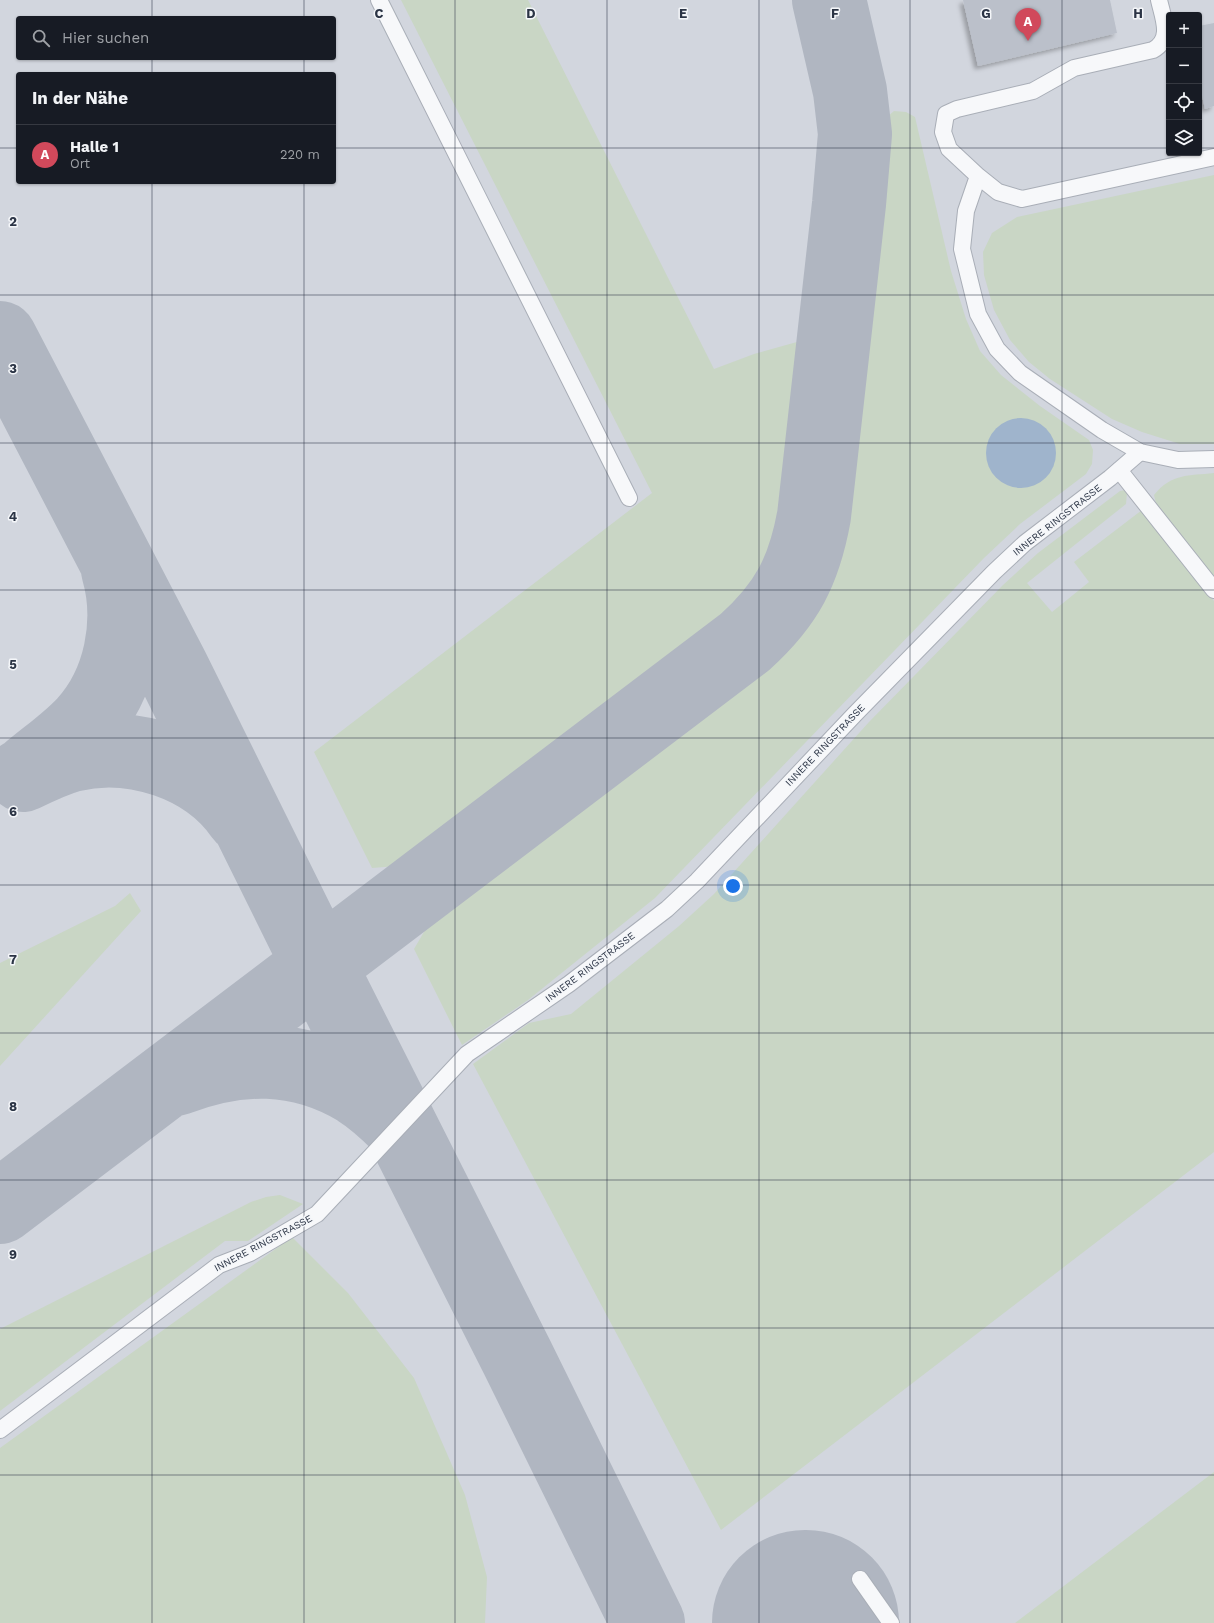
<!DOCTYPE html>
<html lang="de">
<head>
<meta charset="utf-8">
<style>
	body { margin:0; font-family:"Work Sans",sans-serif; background:#20242c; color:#f1f3f6 }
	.controls { position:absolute; right:12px; top:12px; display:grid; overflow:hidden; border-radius:4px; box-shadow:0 1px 3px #0004 }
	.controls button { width:36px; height:36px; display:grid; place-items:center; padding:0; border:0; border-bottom:1px solid #363941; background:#171b24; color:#f1f3f6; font:20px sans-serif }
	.you { position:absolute; left:733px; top:886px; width:14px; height:14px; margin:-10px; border:3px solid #fff; border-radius:50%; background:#1a73e8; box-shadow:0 0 0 6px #1a73e833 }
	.badge { display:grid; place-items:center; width:26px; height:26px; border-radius:50%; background:#d1495b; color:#fff; font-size:13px; font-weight:700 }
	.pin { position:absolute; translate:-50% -33px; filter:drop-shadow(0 1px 2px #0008) }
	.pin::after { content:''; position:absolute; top:21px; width:14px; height:12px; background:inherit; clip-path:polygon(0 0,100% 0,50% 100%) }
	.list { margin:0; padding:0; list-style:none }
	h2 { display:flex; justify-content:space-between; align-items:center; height:52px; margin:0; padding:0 16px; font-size:17px }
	h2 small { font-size:13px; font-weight:400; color:#9ea1a6 }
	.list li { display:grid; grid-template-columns:26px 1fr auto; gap:12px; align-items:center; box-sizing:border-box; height:60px; padding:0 16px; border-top:1px solid #363941 }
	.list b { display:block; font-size:15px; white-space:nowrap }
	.list p { margin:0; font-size:13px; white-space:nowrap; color:#9ea1a6 }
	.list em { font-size:13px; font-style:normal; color:#9ea1a6 }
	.icon { flex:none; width:22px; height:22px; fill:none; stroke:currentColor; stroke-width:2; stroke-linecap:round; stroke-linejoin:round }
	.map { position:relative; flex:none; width:1214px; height:1623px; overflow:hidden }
	.search { position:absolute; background:#171b24; box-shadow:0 1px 3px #0004; left:16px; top:16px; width:320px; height:44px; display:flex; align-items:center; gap:10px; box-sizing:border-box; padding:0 14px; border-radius:4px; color:#9ea1a6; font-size:15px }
	.panel { position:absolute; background:#171b24; box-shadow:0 1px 3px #0004; left:16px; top:72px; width:320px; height:112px; border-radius:4px }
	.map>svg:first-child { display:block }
</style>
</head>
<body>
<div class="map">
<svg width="1214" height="1623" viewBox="0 0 1214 1623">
	<defs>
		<filter id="shadow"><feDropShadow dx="-3.5" dy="3.5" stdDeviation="2" flood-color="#0004"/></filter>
	</defs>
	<rect width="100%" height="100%" fill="#e4e7ec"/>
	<path fill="#d2d6de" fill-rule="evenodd" d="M0 0H1214V1623H0ZM1169 15H1199V153H1169ZM18 18H334V58H18ZM18 74H334V182H18Z"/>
	<path fill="#c9d6c5" d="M401 0H528L714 369 754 354 804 340 785 503 771 559 754 588 726 615 665 668 415 859 398 866 372 868 314 752 652 493Z
		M894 111 906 112 915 117 951 271 966 319 980 351 1001 375 1040 406 1089 440 1093 450 1092 464 1086 474 1020 524 984 558 655 898 528 1000 462 1045 414 949 428 925 439 911 480 876 787 638 813 599 832 557 884 126 887 117Z
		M1214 175V444H1180L1142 432 1112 419 1050 379 1029 362 1010 340 994 310 984 275 983 252 992 233 1017 217Z
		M1214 473V579L1156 504 1154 495C1172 473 1188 476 1214 473Z
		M1125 490 1127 493 1126 504 1027 583 1052 612 1089 582 1074 562 1142 510 1214 601V1152L721 1530 473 1064 529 1023 571 1014 679 926 714 894 869 722 1003 585 1038 553 1120 491Z
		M130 893 141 911 0 1066V963L115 906Z
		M280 1195 303 1204 248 1241H225L0 1411V1329L251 1202 266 1197Z
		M292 1237 348 1293 414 1378 465 1495 487 1577 485 1623H0V1448Z
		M1214 1472V1623H1015Z"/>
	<path fill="#9fb4cc" d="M986 453a35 35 0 1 1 70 0a35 35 0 1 1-70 0Z"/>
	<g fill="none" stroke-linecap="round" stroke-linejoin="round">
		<path stroke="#b0b6c1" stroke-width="74" d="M0 338 172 668 319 965 517 1357 648 1623
			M30 770C48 755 68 741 84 724 121 684 133 622 118 570
			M23 775C39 767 54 760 71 755 132 740 206 764 242 816
			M176 1079C239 1055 298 1054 357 1089 373 1099 386 1111 399 1124
			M0 1207 745 642C787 604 804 571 814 516L849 204 855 134 850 91 829 0"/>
		<path stroke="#b0b6c1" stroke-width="186" d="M805 1623H806"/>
	</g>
	<path fill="#bbc0ca" filter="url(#shadow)" d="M963 0H1110L1117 33 978 66Z
		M1214 23V106L1205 109 1199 82V26Z"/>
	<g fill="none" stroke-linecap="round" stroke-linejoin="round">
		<defs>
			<path id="service" d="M379 0 629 498
				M1159 0C1163 18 1173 39 1153 50L1074 68 1033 91 957 109 946 114 943 132 949 149 978 176 966 211 962 249 978 314 997 349 1020 373 1102 430 1140 452 1178 460 1214 459
				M978 176 998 192 1022 199 1214 157
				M1119 470 1214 590
				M0 1430 219 1265 250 1253 317 1214 467 1054 569 984 667 909 697 881 855 714 994 572 1025 543 1110 478 1140 452
				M860 1579 891 1623"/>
		</defs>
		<use href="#service" stroke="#a9aeb7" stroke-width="18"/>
		<use href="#service" stroke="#f7f8fa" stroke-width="16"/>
	</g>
	<path fill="none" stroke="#2b3445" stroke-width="1" stroke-opacity="0.55" d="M152 0V18M304 0V18M455 0V1623M607 0V1623M759 0V1623M910 0V1623M1062 0V1623M152 58V74M304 58V74M0 148H18M334 148H1169M1199 148H1214M152 182V1623M304 182V1623M0 295H1214M0 443H1214M0 590H1214M0 738H1214M0 885H1214M0 1033H1214M0 1180H1214M0 1328H1214M0 1475H1214"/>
	<g text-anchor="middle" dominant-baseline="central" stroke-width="3" stroke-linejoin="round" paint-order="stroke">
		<g font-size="10" fill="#2b3445" stroke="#f4f6f9">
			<text transform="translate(1057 520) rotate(-38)">INNERE RINGSTRASSE</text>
			<text transform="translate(825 745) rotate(-46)">INNERE RINGSTRASSE</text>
			<text transform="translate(590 967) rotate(-37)">INNERE RINGSTRASSE</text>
			<text transform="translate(263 1243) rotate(-28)">INNERE RINGSTRASSE</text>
		</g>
	</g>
	<g font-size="13" text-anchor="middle" font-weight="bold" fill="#2b3445" stroke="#f4f6f9" stroke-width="3" stroke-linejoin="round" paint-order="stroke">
		<text x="379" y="18">C</text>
		<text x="531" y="18">D</text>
		<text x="683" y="18">E</text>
		<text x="835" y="18">F</text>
		<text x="986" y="18">G</text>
		<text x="1138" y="18">H</text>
		<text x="13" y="226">2</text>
		<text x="13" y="373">3</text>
		<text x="13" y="521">4</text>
		<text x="13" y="669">5</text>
		<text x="13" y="816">6</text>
		<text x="13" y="964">7</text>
		<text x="13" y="1111">8</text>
		<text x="13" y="1259">9</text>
	</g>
</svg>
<div class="controls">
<button>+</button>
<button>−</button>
<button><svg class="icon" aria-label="locate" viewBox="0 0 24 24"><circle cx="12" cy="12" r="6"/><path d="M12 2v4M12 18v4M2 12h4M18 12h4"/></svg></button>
<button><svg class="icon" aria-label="layers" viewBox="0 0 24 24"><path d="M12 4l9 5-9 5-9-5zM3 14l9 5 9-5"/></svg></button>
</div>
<div class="you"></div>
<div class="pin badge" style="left:1028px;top:41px">A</div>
<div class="search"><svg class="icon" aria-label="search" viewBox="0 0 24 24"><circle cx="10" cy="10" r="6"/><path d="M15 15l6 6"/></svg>Hier suchen</div>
<section class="panel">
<h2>In der Nähe<small></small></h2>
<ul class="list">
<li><span class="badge">A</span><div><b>Halle 1</b><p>Ort</p></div><em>220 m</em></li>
</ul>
</section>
</div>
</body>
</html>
